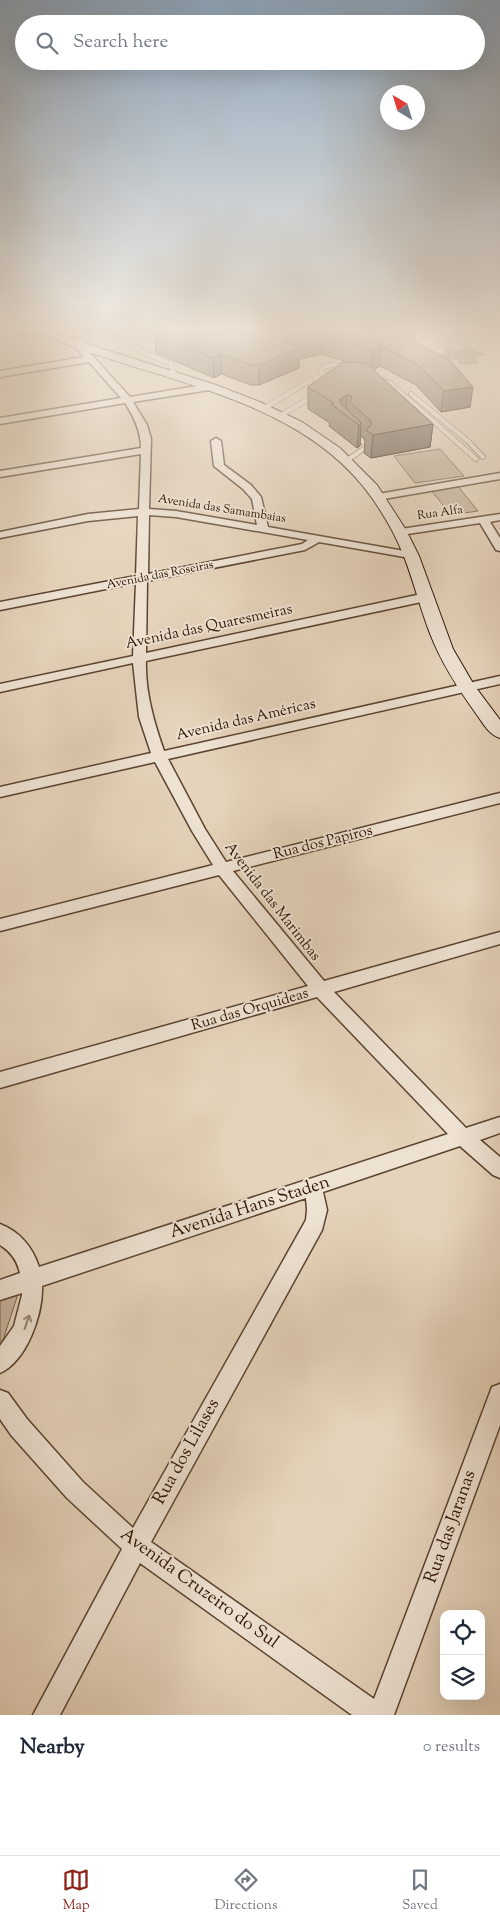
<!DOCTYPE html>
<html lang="en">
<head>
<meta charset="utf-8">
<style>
	body { margin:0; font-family:"Sorts Mill Goudy",serif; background:#f2f2f3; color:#1f2937 }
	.controls { position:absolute; right:15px; bottom:15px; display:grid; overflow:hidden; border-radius:10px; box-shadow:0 5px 20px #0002 }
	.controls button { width:45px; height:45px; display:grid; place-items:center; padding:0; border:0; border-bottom:1px solid #e0e1e3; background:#fff; color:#1f2937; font:25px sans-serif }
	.compass { position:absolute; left:380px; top:85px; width:45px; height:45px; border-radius:50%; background:#fff; box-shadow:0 5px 20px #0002; rotate:322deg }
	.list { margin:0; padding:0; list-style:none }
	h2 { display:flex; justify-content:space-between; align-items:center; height:65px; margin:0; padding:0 20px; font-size:21px }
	h2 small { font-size:16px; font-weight:400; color:#747a83 }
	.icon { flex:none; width:28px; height:28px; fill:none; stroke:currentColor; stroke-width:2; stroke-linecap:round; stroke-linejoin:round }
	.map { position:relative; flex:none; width:500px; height:1715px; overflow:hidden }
	.search { position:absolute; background:#fff; box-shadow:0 5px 20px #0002; left:15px; right:15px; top:15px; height:55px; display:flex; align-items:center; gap:12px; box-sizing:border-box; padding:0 18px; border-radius:28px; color:#747a83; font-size:19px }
	.sheet { height:140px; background:#fff }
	nav { display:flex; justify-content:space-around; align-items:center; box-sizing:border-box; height:70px; border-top:1px solid #e0e1e3; background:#fff; font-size:14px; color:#747a83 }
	nav a { display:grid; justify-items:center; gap:2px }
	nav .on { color:#8f2418 }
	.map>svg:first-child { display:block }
</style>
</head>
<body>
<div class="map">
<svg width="500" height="1715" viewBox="0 0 500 1715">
	<rect width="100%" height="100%" fill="#e5d3bb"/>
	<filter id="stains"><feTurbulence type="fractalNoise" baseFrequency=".004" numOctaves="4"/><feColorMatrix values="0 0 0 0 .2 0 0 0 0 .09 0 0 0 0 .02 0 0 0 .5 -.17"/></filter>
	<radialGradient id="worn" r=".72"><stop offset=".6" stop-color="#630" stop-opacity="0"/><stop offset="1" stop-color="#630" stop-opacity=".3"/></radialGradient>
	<path fill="#c6b39c" stroke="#7a644f" d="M440 449 464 476 415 483 394 456Z
		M457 485 478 511 451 515 430 489Z
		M18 1294 3 1340 0 1342V1300Z"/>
	<path fill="#a6927c" stroke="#76604b" d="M447 346 454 352 469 348 484 355 477 356 475 360 478 363 460 364 459 360C452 357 446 359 439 356L446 353 444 349Z"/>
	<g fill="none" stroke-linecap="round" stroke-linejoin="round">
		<defs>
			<path id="lane" d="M158 328 139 334 134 344 145 353 171 364 175 376
				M74 343 87 338 134 328
				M332 365 347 367 359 375C346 384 332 380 320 371L323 367Z
				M376 378 390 383 476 459
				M411 394 469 442 483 457
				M263 409 311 380
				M280 416 316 394
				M346 461 365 448V444L354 433"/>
			<path id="street" d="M24 328H41L37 331 0 337V331Z
				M92 328H106L57 340 53 337Z
				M78 342 81 343 130 397 209 384 214 387 209 390 133 402 147 425 151 439 149 509 176 511 257 525 252 499 243 489 214 466 211 441 216 438 221 441 224 465 251 485 261 497 268 527 410 552 416 555 410 558 319 542 305 550 147 581 146 653 426 593 432 597 426 601 146 661C145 692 154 722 164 751L500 676V684L168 759 205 829 226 862 500 793V803L233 871 324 981 500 932V944L334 992 466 1128 500 1117V1133L480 1140 500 1157V1178L493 1175 460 1146 323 1192 327 1210 322 1230 151 1542 374 1699 489 1395 492 1387 500 1384V1425L394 1715H352L140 1563 60 1715H33L122 1549 67 1498 11 1435 0 1419V1390L8 1393 27 1419 83 1482 133 1528 306 1220 307 1210 306 1198 42 1286C43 1314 27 1361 0 1373V1346L14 1326 22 1295V1293L0 1300V1280L20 1273C17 1260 11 1252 0 1245V1224C20 1232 32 1246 39 1267L448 1134 317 997 0 1088V1072L308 986 219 875 0 931V919L213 865 192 831 155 762 0 797V787L151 753 139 717 133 663 0 692V684L133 656 136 583 0 610V602L136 576 138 516 88 521 0 538V532L88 514 139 509 141 454 0 477V471L141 448C141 431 134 417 125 403L0 424V418L121 398 89 362 0 377V371L84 357 74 345ZM149 515 176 517 308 540 302 544 148 574Z
				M500 473V479L378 500 373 497 378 494Z
				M500 514V520L490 522 500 538V551L496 550 480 523 401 535 396 532 401 529Z"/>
			<path id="secondary" d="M29 328H44L81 342 216 385 260 402 302 422 340 448 377 485 406 530 419 556 453 649 474 685 500 720V738C489 735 483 723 477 715 459 690 442 664 431 636 420 609 414 581 403 554 395 534 384 515 372 498 314 415 207 390 116 361 88 352 59 342 31 330Z"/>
		</defs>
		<use href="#lane" stroke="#5b4430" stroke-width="5.5"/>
		<use href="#street" stroke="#5b4430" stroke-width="3"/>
		<use href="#secondary" stroke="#2d1402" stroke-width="2"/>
		<use href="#lane" stroke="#eee2d3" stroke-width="4.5"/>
		<use href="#street" fill="#eee2d3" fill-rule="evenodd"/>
		<use href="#secondary" fill="#eee2d3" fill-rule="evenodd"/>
	</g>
	<path fill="#796654" stroke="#2d1402" d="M167 328H416L415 342 470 407 441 412 416 385 380 366 373 370 433 424 430 447 371 458 364 453 365 439 360 435V446L357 448 329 426 330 423 308 409V387L347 362 322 354 299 359V368L259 385H251L221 374 214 378 156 353 155 334Z"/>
	<path fill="#635345" stroke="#2d1402" d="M413 328H416L414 345 401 335Z
		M323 334 322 354 299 359V368L259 385V365L285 342Z
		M381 346 380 366 371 371 373 351Z
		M221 354V374L214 378 213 358Z
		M473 387 470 407 441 412 444 391Z
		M347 395 346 415 339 410 340 399Z
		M361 423 360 446 357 448 359 425Z
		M433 424 430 447 371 458 373 435Z"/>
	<path fill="#8d7762" stroke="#2d1402" d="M167 328H413L401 335 450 360 473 387 444 391 418 365 381 346 373 351 323 334 285 342 299 348 259 365H251L221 354 213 358 155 334Z
		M343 362 366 363 433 424 373 435 366 430 371 425V421L350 402 352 396 347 395 340 399V403L361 423 359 425 331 404 334 403 308 387Z"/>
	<defs><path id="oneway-shaft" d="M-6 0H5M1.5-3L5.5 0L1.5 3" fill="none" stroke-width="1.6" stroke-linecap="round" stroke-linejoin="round" transform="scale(1.25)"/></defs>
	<use stroke="#978575" href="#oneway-shaft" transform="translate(27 1322) rotate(-71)"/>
	<linearGradient id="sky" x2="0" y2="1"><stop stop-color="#8da6bd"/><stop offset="0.58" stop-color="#f3ebe0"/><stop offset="1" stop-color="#f3ebe0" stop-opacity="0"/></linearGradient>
	<rect width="500" height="568" fill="url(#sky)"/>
	<g text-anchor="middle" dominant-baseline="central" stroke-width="4" stroke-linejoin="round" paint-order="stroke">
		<g font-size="12" fill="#2d1402" stroke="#eee2d3">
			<text transform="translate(222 509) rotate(9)">Avenida das Samambaias</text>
			<text transform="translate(440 513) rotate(-8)">Rua Alfa</text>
			<text transform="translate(160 575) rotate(-11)">Avenida das Roseiras</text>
		</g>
		<g font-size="15" fill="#2d1402" stroke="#eee2d3">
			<text transform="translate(209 627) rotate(-12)">Avenida das Quaresmeiras</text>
			<text transform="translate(246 720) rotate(-13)">Avenida das Américas</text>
			<text transform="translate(323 843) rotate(-14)">Rua dos Papiros</text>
			<text transform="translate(272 902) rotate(52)">Avenida das Marimbas</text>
			<text transform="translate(250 1010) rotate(-16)">Rua das Orquideas</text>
		</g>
		<g font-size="18" fill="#2d1402" stroke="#eee2d3">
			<text transform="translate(250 1208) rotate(-18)">Avenida Hans Staden</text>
			<text transform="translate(187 1452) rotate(-61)">Rua dos Lilases</text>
			<text transform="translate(451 1527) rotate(-70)">Rua das Jaranas</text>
			<text transform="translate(199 1589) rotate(36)">Avenida Cruzeiro do Sul</text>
		</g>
	</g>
	<rect width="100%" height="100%" filter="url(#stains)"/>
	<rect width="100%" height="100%" fill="url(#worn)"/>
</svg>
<div class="controls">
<button><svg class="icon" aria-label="locate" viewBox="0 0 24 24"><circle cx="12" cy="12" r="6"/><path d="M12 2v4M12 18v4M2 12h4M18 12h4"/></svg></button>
<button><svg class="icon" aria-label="layers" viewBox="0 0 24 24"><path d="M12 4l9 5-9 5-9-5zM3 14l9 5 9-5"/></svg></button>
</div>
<svg class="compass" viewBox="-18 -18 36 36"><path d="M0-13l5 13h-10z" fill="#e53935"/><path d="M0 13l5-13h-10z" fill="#747a83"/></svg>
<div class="search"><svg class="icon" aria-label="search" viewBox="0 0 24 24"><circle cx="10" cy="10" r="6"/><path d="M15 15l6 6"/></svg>Search here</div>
</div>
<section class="sheet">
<h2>Nearby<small>0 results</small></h2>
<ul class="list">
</ul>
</section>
<nav>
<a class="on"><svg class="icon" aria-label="map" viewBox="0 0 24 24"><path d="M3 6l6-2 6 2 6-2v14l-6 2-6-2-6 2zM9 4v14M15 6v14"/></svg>Map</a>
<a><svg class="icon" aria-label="directions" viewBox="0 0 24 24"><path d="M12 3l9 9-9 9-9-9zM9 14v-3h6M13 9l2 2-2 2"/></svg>Directions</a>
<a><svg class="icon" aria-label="saved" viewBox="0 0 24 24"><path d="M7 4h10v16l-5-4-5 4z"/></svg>Saved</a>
</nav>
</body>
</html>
